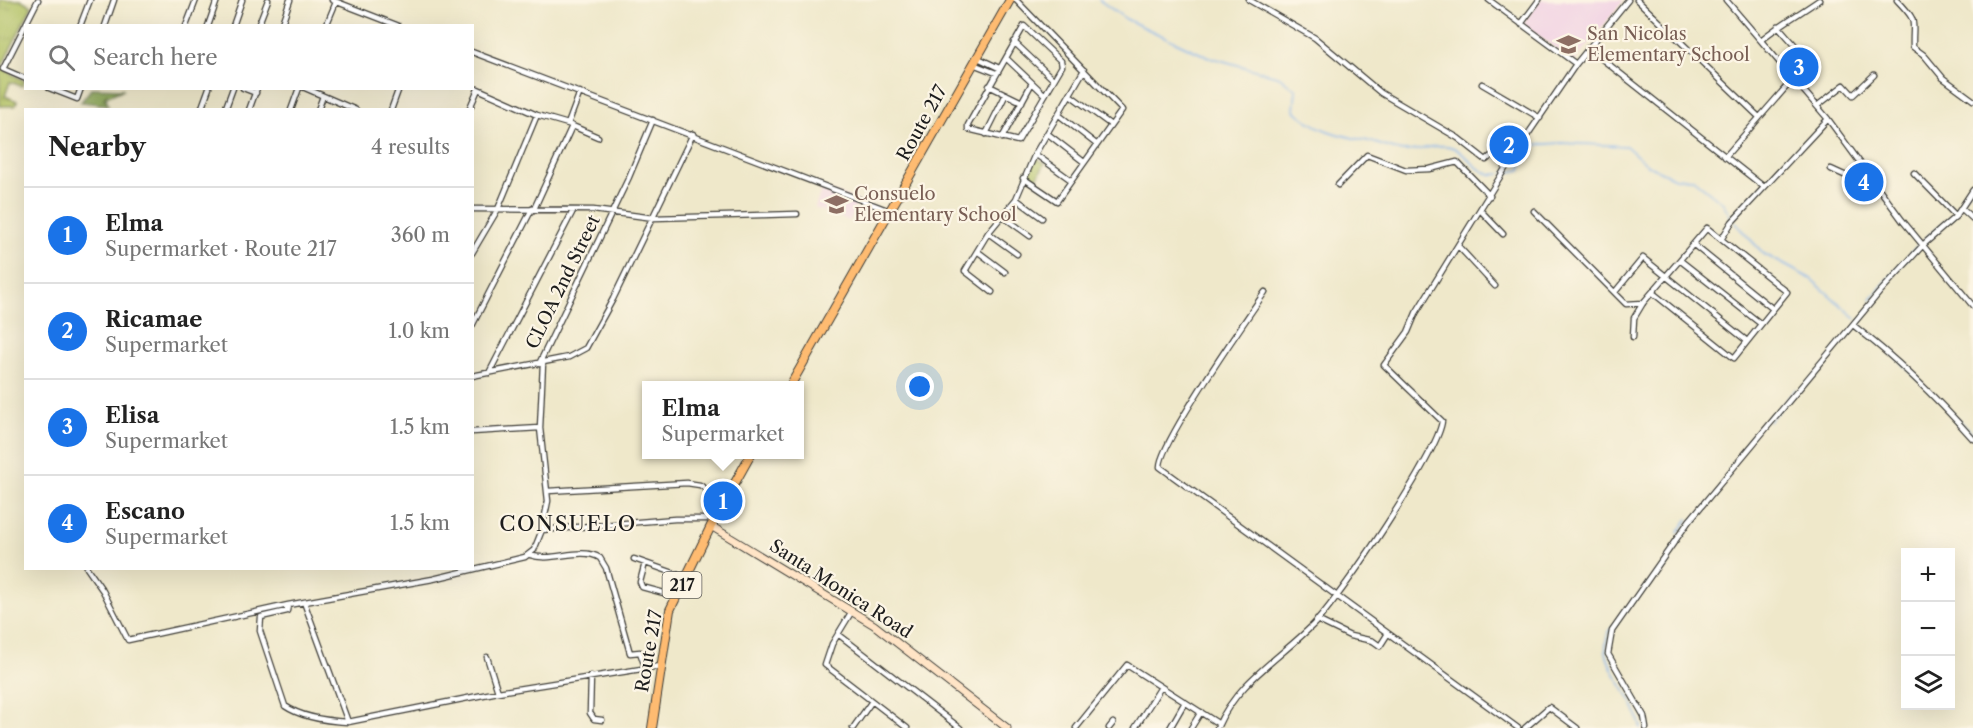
<!DOCTYPE html>
<html lang="en">
<head>
<meta charset="utf-8">
<style>
	body { margin:0; font-family:"Libre Caslon Text",serif; background:#f2f2f2; color:#222 }
	.controls { position:absolute; right:18px; bottom:18px; display:grid; overflow:hidden; border-radius:0px; box-shadow:0 6px 24px #0002 }
	.controls button { width:54px; height:54px; display:grid; place-items:center; padding:0; border:0; border-bottom:2px solid #e0e0e0; background:#fff; color:#222; font:30px sans-serif }
	.you { position:absolute; left:920px; top:387px; width:21px; height:21px; margin:-15px; border:4px solid #fff; border-radius:50%; background:#1a73e8; box-shadow:0 0 0 9px #1a73e833 }
	.badge { display:grid; place-items:center; width:39px; height:39px; border-radius:50%; background:#1a73e8; color:#fff; font-size:20px; font-weight:700 }
	.pin { position:absolute; translate:-50% -50%; border:3px solid #fff; box-shadow:0 2px 6px #0006 }
	.popup { position:absolute; left:642px; top:381px; width:162px; height:78px; box-sizing:border-box; display:grid; place-content:center; border-radius:0px; background:#fff; filter:drop-shadow(0 2px 4px #0005); font-size:20px; white-space:nowrap; color:#767676 }
	.popup b { font-size:22px; color:#222 }
	.popup::after { content:''; position:absolute; left:50%; top:100%; margin-left:-12px; border:12px solid transparent; border-top-color:#fff }
	.list { margin:0; padding:0; list-style:none }
	h2 { display:flex; justify-content:space-between; align-items:center; height:78px; margin:0; padding:0 24px; font-size:26px }
	h2 small { font-size:20px; font-weight:400; color:#767676 }
	.list li { display:grid; grid-template-columns:39px 1fr auto; gap:18px; align-items:center; box-sizing:border-box; height:96px; padding:0 24px; border-top:2px solid #e0e0e0 }
	.list b { display:block; font-size:22px; white-space:nowrap }
	.list p { margin:0; font-size:20px; white-space:nowrap; color:#767676 }
	.list em { font-size:20px; font-style:normal; color:#767676 }
	.icon { flex:none; width:33px; height:33px; fill:none; stroke:currentColor; stroke-width:2; stroke-linecap:round; stroke-linejoin:round }
	.map { position:relative; flex:none; width:1973px; height:728px; overflow:hidden }
	.search { position:absolute; background:#fff; box-shadow:0 6px 24px #0002; left:24px; top:24px; width:450px; height:66px; display:flex; align-items:center; gap:15px; box-sizing:border-box; padding:0 21px; border-radius:0px; color:#767676; font-size:22px }
	.panel { position:absolute; background:#fff; box-shadow:0 6px 24px #0002; left:24px; top:108px; width:450px; height:462px; border-radius:0px }
	.map>svg:first-child { display:block }
</style>
</head>
<body>
<div class="map">
<svg width="1973" height="728" viewBox="0 0 1973 728">
	<defs>
		<pattern id="grass-tufts" width="24" height="20" patternUnits="userSpaceOnUse" patternTransform="scale(1.5)"><rect width="24" height="20" fill="#b1c163"/><path d="M3 7l-1-3M5 7V3M7 7l1-3M15 17l-1-3M17 17v-4M19 17l1-3" fill="none" stroke="#98a555"/></pattern>
		<pattern id="forest-firs" width="22" height="20" patternUnits="userSpaceOnUse" patternTransform="scale(1.5)"><rect width="22" height="20" fill="#8ca759"/><path d="M5 1l3.5 6h-7zM16 11l3.5 6h-7z" fill="#728749"/></pattern>
	</defs>
	<rect width="100%" height="100%" fill="#fcf5e5"/>
	<filter id="ink" filterUnits="userSpaceOnUse"><feTurbulence type="fractalNoise" baseFrequency=".0167" numOctaves="2"/><feDisplacementMap in="SourceGraphic" scale="12" xChannelSelector="R" yChannelSelector="G"/><feConvolveMatrix kernelMatrix="1 2 1 2 8 2 1 2 1" color-interpolation-filters="sRGB"/></filter>
	<filter id="wash" filterUnits="userSpaceOnUse"><feTurbulence type="fractalNoise" baseFrequency=".008" numOctaves="4" result="noise"/><feDisplacementMap in="SourceGraphic" scale="24" xChannelSelector="R" yChannelSelector="G"/><feGaussianBlur stdDeviation="1.35" result="paint"/><feColorMatrix in="noise" values="0 0 0 0 0 0 0 0 0 0 0 0 0 0 0 0 0 1.4 0 .05"/><feComposite in="paint" operator="in"/></filter>
	<g filter="url(#wash)">
		<rect width="100%" height="100%" fill="#efe8ca"/>
		<path fill="#f1d0e4" d="M1541 0H1624L1574 62 1525 26 1524 22Z
			M822 188 858 200 850 221 815 208Z"/>
		<path fill="url(#grass-tufts)" stroke="#666e40" stroke-width="1.5" d="M0 0H22L32 6 1 68 25 81 22 86 10 82 5 96 17 101 15 106H0Z"/>
		<path fill="url(#forest-firs)" stroke="#54623a" stroke-width="1.5" d="M91 89V88L124 89 106 97 108 105 81 102Z"/>
		<path fill="#b1c163" stroke="#666e40" stroke-width="1.5" d="M1035 157 1045 163 1036 180 1026 175Z"/>
		<g fill="none" stroke-linecap="round" stroke-linejoin="round">
			<path stroke="#81b2ed" stroke-width="1.5" d="M1099 0 1126 19 1206 56 1280 77 1296 90 1294 110C1317 131 1338 135 1368 141 1380 144 1392 150 1404 151 1420 152 1439 141 1454 148 1469 155 1478 178 1500 174
				M1504 173 1520 170 1531 145 1561 143 1626 146 1647 165 1675 178 1693 179 1723 203 1732 219
				M1968 194 1973 184
				M1735 223 1764 254 1811 279 1857 319
				M1923 241 1953 215
				M1871 299 1919 244
				M1857 324 1888 348 1920 381
				M1951 412 1973 434
				M1769 421 1795 390
				M1678 533 1688 519
				M1612 627C1594 653 1619 678 1631 701 1636 709 1638 719 1641 728"/>
		</g>
	</g>
	<g filter="url(#ink)">
		<g fill="none" stroke-linecap="round" stroke-linejoin="round">
			<defs>
				<path id="street" d="M332 0 399 26
					M1016 0 1122 110 1057 201 1023 178
					M1249 0 1315 38 1381 93 1458 138 1486 160 1496 152 1511 159
					M1489 0 1576 64
					M1637 0 1759 117
					M1726 0 1828 119 1902 220 1973 306
					M1897 0C1919 23 1912 19 1913 47L1924 55 1943 78 1973 100
					M1521 24 1539 0
					M80 26 90 0
					M105 26 114 0
					M186 26 196 0
					M208 26 217 0
					M233 26 242 0
					M258 26 268 0
					M281 26 290 0
					M326 26 336 2
					M1024 26 1061 61 1062 66 1018 141 968 129V125Z
					M1778 26 1816 69
					M1761 40C1779 25 1799 14 1819 0
					M1014 42 1053 79
					M1588 48 1764 187
					M472 52 890 211
					M978 58 999 68
					M1006 58 1045 95
					M973 64 996 73
					M26 79 3 69 38 0
					M1482 84 1540 118
					M989 86 1022 102
					M49 88 77 99 81 88
					M243 88 256 93
					M305 88 356 110
					M580 92 568 124 598 137
					M1070 95 1111 125
					M1817 106 1844 85 1853 95 1874 75
					M201 110 209 88
					M225 110 233 88
					M249 110 257 88
					M291 110 299 88
					M318 110 323 96
					M391 110 399 88
					M469 110 478 89 537 115 568 124
					M1059 115 1096 144
					M986 134 1006 94
					M1048 134 1084 162
					M1002 138 1032 83
					M1035 154 1071 180
					M1725 157 1794 78
					M1831 169 1864 184 1869 177
					M1914 173 1956 216
					M1338 185 1367 155 1406 170 1430 169 1457 162 1490 196
					M1016 199 1042 218
					M1961 208 1973 219
					M472 209 593 210 654 218 797 214
					M534 209 572 126
					M1481 211 1503 234
					M1534 211 1626 304 1643 303
					M1001 215 1030 236
					M988 233 1017 254
					M1722 238 1732 222 1828 119
					M1694 245 1773 309
					M1459 247 1495 286
					M977 251 1005 272
					M472 253 498 209 537 115
					M1681 261 1761 324
					M992 292 965 271 988 233 1016 199 1035 154 1084 70
					M1265 292C1247 318 1159 445 1160 467L1518 728
					M1615 292 1643 258 1747 341
					M1853 325C1897 359 1936 397 1973 439
					M472 326 532 209
					M1633 337 1634 318 1643 303 1707 228 1787 292 1734 358 1653 293
					M539 364 629 177 653 120
					M489 373 573 211
					M472 376 569 357 586 348 613 299 693 134
					M472 432 540 428
					M548 491 687 483 700 485 724 502
					M542 530 675 519H715
					M530 555C552 563 580 546 600 558L606 568 630 653 640 652 645 667
					M634 559 685 577
					M645 563 640 582 642 587 675 596
					M87 568 103 591 128 640 288 605 433 579 525 557 534 550 542 530 548 501 540 428 543 363
					M304 602 348 722
					M288 605 287 611 261 617 260 631 285 706C301 717 329 721 348 722L498 692 660 666
					M852 611 832 644 825 665 907 728
					M1317 620 1350 636 1373 641 1380 646 1387 635
					M838 634 960 728
					M487 657 498 692
					M591 676 590 713 594 719 602 720
					M853 728 872 701
					M1076 728 1127 665 1219 724
					M1109 728 1113 723
					M1135 728 1161 687
					M1170 728 1185 702
					M1191 728 1201 712
					M1217 728C1237 682 1279 659 1313 625 1339 600 1439 452 1442 421L1384 365 1408 332 1416 313 1511 159 1576 64 1628 0
					M1525 728 1549 707 1577 728
					M1646 728 1644 716 1608 654 1612 631 1689 521 1879 293 1924 244 1956 216 1973 190"/>
				<path id="secondary" d="M711 526 874 625 1007 728"/>
				<path id="primary" d="M790 386 1010 0
					M652 728 670 610 711 526 751 454"/>
			</defs>
			<use href="#street" stroke="#3c3b36" stroke-width="7"/>
			<use href="#secondary" stroke="#3c3b36" stroke-width="9"/>
			<use href="#primary" stroke="#3c3b36" stroke-width="10"/>
			<use href="#street" stroke="#fff" stroke-width="4.5"/>
			<use href="#secondary" stroke="#ffe4c6" stroke-width="7"/>
			<use href="#primary" stroke="#febb71" stroke-width="8"/>
		</g>
	</g>
	<defs>
		<symbol id="school-bare" viewBox="-9 -9 18 18"><path d="M0-5L7-2L0 1L-7-2ZM-4 1L0 2.5L4 1V4Q0 6-4 4Z" fill="#8d6e63" stroke="#fcf5e5" stroke-width="2.5" paint-order="stroke"/></symbol>
	</defs>
	<g fill-rule="evenodd">
		<use href="#school-bare" x="1552" y="28" width="33" height="33"/>
		<use href="#school-bare" x="820" y="188" width="33" height="33"/>
	</g>
	<g text-anchor="middle" dominant-baseline="central" stroke-width="4.5" stroke-linejoin="round" paint-order="stroke">
		<rect fill="#fcf5e5" stroke="#5f5d58" stroke-width="1.5" x="662.5" y="572" width="39" height="26" rx="4.5"/>
		<g font-size="16" font-weight="bold" fill="#1c1c1c">
			<text x="682" y="585">217</text>
		</g>
		<g font-size="18" fill="#785e54" stroke="#fcf5e5" text-anchor="start">
			<text x="1587" y="34">San Nicolas<tspan x="1587" dy="21">Elementary School</tspan></text>
			<text x="854" y="194">Consuelo<tspan x="854" dy="21">Elementary School</tspan></text>
		</g>
		<g font-size="18" fill="#1c1c1c" stroke="#fcf5e5">
			<text transform="translate(922 123) rotate(-61)">Route 217</text>
			<text transform="translate(563 282) rotate(-64)">CLOA 2nd Street</text>
			<text transform="translate(841 589) rotate(33)">Santa Monica Road</text>
			<text transform="translate(649 651) rotate(-80)">Route 217</text>
		</g>
		<g font-size="21" letter-spacing="1.5" fill="#1c1c1c" stroke="#fcf5e5">
			<text x="568" y="523">CONSUELO</text>
		</g>
	</g>
</svg>
<div class="controls">
<button>+</button>
<button>−</button>
<button><svg class="icon" aria-label="layers" viewBox="0 0 24 24"><path d="M12 4l9 5-9 5-9-5zM3 14l9 5 9-5"/></svg></button>
</div>
<div class="you"></div>
<div class="pin badge" style="left:723px;top:501px">1</div>
<div class="popup"><b>Elma</b>Supermarket</div>
<div class="pin badge" style="left:1509px;top:145px">2</div>
<div class="pin badge" style="left:1799px;top:67px">3</div>
<div class="pin badge" style="left:1864px;top:182px">4</div>
<div class="search"><svg class="icon" aria-label="search" viewBox="0 0 24 24"><circle cx="10" cy="10" r="6"/><path d="M15 15l6 6"/></svg>Search here</div>
<section class="panel">
<h2>Nearby<small>4 results</small></h2>
<ul class="list">
<li><span class="badge">1</span><div><b>Elma</b><p>Supermarket · Route 217</p></div><em>360 m</em></li>
<li><span class="badge">2</span><div><b>Ricamae</b><p>Supermarket</p></div><em>1.0 km</em></li>
<li><span class="badge">3</span><div><b>Elisa</b><p>Supermarket</p></div><em>1.5 km</em></li>
<li><span class="badge">4</span><div><b>Escano</b><p>Supermarket</p></div><em>1.5 km</em></li>
</ul>
</section>
</div>
</body>
</html>
